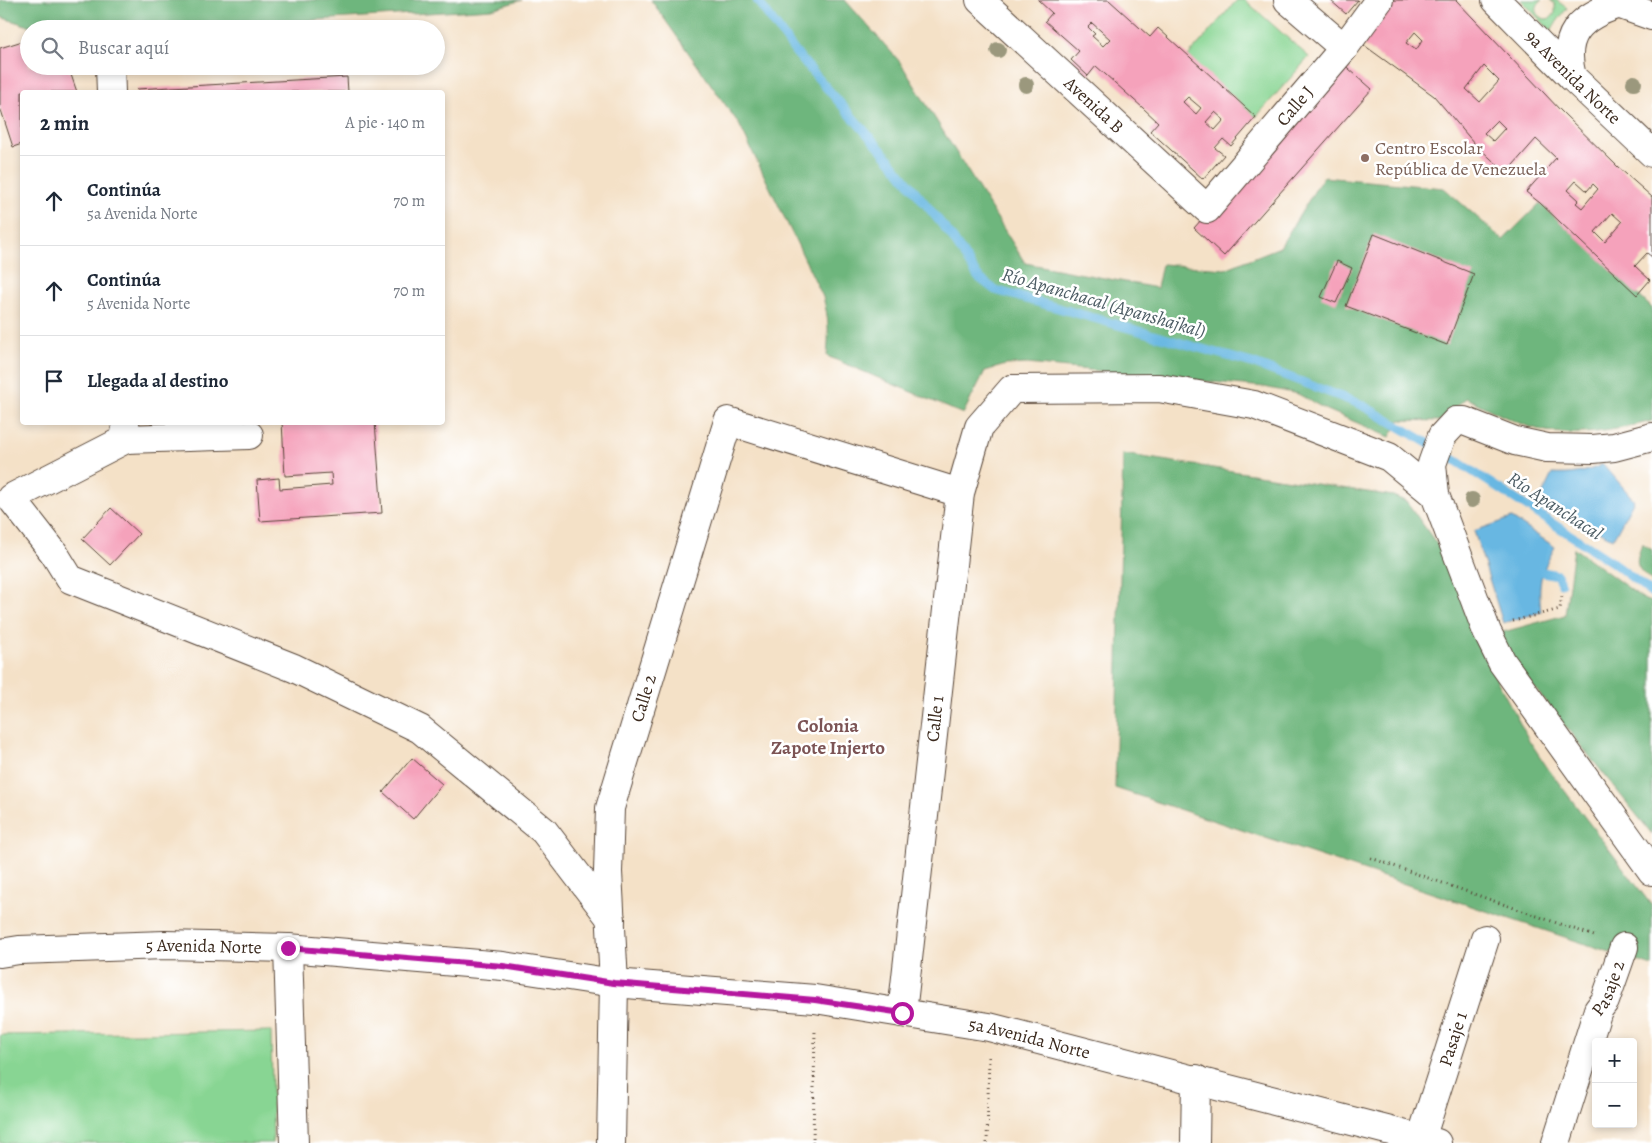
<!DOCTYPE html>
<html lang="es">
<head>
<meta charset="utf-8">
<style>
	body { margin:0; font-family:Alegreya,serif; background:#f2f2f3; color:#1f2937 }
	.controls { position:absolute; right:15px; bottom:15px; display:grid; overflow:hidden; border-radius:5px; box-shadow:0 2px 8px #0003 }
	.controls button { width:45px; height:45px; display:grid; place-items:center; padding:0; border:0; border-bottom:1px solid #e0e1e3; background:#fff; color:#1f2937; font:25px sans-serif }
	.stop { position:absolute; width:15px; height:15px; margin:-11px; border:4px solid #b5179e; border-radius:50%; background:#fff }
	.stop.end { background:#b5179e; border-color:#fff; box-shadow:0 1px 5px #0008 }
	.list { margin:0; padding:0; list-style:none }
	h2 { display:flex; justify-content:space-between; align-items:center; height:65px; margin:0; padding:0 20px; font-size:21px }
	h2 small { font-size:16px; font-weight:400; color:#747a83 }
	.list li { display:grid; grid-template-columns:32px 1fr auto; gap:15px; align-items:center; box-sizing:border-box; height:90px; padding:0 20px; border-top:1px solid #e0e1e3 }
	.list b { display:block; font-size:19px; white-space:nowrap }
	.list p { margin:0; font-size:16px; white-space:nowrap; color:#747a83 }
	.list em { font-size:16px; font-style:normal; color:#747a83 }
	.icon { flex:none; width:28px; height:28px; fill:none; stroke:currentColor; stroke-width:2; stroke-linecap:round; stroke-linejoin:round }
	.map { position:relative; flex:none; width:1652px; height:1143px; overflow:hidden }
	.search { position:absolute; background:#fff; box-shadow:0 2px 8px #0003; left:20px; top:20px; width:425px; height:55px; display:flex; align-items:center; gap:12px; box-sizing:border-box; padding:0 18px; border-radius:28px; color:#747a83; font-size:19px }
	.panel { position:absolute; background:#fff; box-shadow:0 2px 8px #0003; left:20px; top:90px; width:425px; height:335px; border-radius:5px }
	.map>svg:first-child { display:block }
</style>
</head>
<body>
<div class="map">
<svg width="1652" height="1143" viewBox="0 0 1652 1143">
	<rect width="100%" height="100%" fill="#fff"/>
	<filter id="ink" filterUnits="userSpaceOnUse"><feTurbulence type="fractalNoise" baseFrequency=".02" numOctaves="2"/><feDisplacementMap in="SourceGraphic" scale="10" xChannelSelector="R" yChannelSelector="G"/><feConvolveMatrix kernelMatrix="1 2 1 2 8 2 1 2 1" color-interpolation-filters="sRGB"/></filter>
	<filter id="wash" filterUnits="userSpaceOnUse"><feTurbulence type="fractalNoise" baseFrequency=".0096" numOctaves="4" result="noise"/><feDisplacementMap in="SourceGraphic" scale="20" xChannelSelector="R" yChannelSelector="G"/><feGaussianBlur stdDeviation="1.12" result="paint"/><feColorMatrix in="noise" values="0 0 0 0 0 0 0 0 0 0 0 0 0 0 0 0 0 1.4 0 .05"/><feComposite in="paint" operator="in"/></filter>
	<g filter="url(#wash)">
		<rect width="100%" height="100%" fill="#f4e1c7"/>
		<path fill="#88d593" stroke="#628058" d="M1237 0H1245L1309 57 1256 117 1188 56Z
			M1521 0H1542C1534 6 1535 15 1545 19L1551 18 1555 13V4L1550 0H1556L1567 8 1551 30H1550Z
			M271 1031 273 1143H0V1035Z"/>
		<path fill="#6eb67d" stroke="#54704e" d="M0 0H522L492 9 172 29H49L26 25 0 17Z
			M651 0H845L900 62 1025 263 1157 288 1162 264 1225 269 1280 247 1323 177 1444 188 1503 240 1540 203 1652 308V421C1617 430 1577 438 1541 430 1515 424 1490 409 1466 398L1440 421 1400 420 1390 437 1325 409 1298 394 1264 387 1027 364 1006 365 985 371 963 414 827 356C829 335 829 318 823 297L739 124Z
			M1123 454 1393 496 1407 502 1458 574 1464 610 1478 645 1529 740 1549 770 1652 906V966L1115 788Z
			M1642 543 1652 550V581C1634 566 1635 564 1642 543Z
			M1574 548 1645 600 1652 602V834L1512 660 1496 634 1565 615Z"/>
		<path fill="#68b7e2" stroke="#527080" d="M1603 464 1634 500 1613 539 1540 499 1552 474C1570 475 1586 473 1603 464Z
			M1512 518 1555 547C1540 575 1538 580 1541 612L1503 623 1474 531Z"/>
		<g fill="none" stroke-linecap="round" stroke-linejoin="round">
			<path stroke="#68b7e2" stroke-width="9" d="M757 0 796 53 891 161 952 237 978 277 995 290 1252 363 1360 404 1438 449 1612 562 1652 593
				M1543 572 1557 575 1561 583"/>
		</g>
		<g id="blocks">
			<path fill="#f5a2bb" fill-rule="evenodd" d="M1038 0H1109L1150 37 1158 28 1256 117 1231 146 1223 139 1215 148 1224 155 1203 179 1150 131 1158 122 1143 108 1096 66 1088 76 1071 60 1079 51 1045 21 1052 13ZM1092 23 1110 39 1103 46 1092 36 1095 34 1088 27ZM1188 97 1201 108 1196 114 1183 102ZM1215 112 1224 120 1215 130 1206 122Z
				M1330 0H1358L1346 14Z
				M1380 0H1456L1561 111 1618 167 1652 197V257L1647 253 1635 266 1650 280 1637 295 1540 203 1526 192 1556 158 1536 139 1506 173 1474 143 1434 96 1350 35ZM1415 32 1423 40 1416 50 1406 43ZM1484 66 1499 81 1480 102 1466 89ZM1497 120 1505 128 1493 141 1484 133ZM1576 181 1587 191 1593 184 1598 189 1582 208 1576 203 1579 200 1568 190ZM1612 213 1622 222 1605 242 1595 232Z
				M29 39V66H68L77 92H22V144L13 147 0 107V48Z
				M1341 62 1372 89 1224 256 1194 228Z
				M347 77 348 92H138L137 89Z
				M1374 234 1474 274 1447 345 1346 306Z
				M1337 261 1352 268 1336 303 1321 297Z
				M282 422H375L382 513 260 521 257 480 279 478 280 489 332 485 331 473 285 476Z
				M111 508 139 534 110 565 82 539Z
				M412 758 442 784 413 819 383 792Z"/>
		</g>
	</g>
	<g filter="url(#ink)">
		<use href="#blocks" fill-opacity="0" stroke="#574537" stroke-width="1"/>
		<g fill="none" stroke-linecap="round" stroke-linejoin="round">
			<defs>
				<g id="minor">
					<path id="s1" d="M980 0 1207 209 1344 48 1379 0"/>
					<path d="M1288 0 1344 48"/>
					<path d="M110 66 111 92"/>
					<path d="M125 422 126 439 249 435"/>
					<path d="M1652 437 1614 447 1593 449 1547 448 1515 441 1464 421H1456L1442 436 1432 464 1435 495 1487 632 1502 662 1652 871"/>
					<path d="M126 439 11 498 54 553 70 579 294 668 420 729 544 831 611 919"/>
					<path d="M288 948 294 1143"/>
					<path id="s2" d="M0 953 19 950 165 945 288 948 503 966 614 983 815 999 989 1027 1437 1143"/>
					<path id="s3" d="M902 1013 960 493 979 427 1012 389 1159 388 1254 405 1389 457 1435 495"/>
					<path id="s4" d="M1421 1139 1485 939"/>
					<path id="s5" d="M611 1143 614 983 608 872 610 808 728 421 960 493"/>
					<path d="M1195 1143 1196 1079"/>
					<path id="s6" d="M1556 1143 1598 1010 1605 1001 1624 947"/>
				</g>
				<g id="major">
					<path id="s7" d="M1496 0 1572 77 1652 153"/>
					<path d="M1607 0 1652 16"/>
					<path d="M1572 77C1561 35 1580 17 1617 5"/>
				</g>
			</defs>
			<use href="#minor" stroke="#574537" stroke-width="30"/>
			<use href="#major" stroke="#574537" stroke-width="30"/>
			<path stroke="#574537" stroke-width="3" stroke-dasharray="1 4" stroke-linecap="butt" d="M1513 621 1560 609 1562 595
				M1371 858 1597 937
				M813 1143 815 1029
				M987 1143 989 1056"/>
			<use href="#minor" stroke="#fff" stroke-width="28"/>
			<use href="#major" stroke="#fff" stroke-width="28"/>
		</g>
		<g fill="#9b987d">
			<circle cx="998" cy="50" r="8"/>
			<circle cx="1634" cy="83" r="8"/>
			<circle cx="1026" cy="85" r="8"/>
			<circle cx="1472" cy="500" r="8"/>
		</g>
	</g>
	<g fill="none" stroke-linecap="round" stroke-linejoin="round" filter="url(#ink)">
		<path stroke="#b5179e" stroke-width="6" d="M288 948 503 966 614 983 815 1000 902 1013"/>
	</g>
	<circle fill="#8d6e63" stroke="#fff" stroke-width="2" cx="1365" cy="158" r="5"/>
	<g text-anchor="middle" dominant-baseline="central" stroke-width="5" stroke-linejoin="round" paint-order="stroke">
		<g font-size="18" fill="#3b2a1e" stroke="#fff">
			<text stroke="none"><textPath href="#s7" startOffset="109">9a Avenida Norte</textPath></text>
			<text stroke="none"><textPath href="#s1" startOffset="155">Avenida B</textPath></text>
			<text stroke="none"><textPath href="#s1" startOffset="444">Calle J</textPath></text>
			<text stroke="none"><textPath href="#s5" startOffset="450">Calle 2</textPath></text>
			<text stroke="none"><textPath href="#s3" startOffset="296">Calle 1</textPath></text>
			<text stroke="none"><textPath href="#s2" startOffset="204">5 Avenida Norte</textPath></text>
			<text stroke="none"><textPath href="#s6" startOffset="164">Pasaje 2</textPath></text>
			<text stroke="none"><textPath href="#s2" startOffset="1036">5a Avenida Norte</textPath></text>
			<text stroke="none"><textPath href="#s4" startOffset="105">Pasaje 1</textPath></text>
		</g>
		<g font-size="18" fill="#785e54" stroke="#fff" text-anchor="start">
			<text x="1375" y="148">Centro Escolar<tspan x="1375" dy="21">República de Venezuela</tspan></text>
		</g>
		<g font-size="19" font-style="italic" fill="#4b5b63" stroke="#fff">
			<text transform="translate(1104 303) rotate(16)">Río Apanchacal (Apanshajkal)</text>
			<text transform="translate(1555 506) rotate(33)">Río Apanchacal</text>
		</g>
		<g font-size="19" font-weight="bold" fill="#7c5455" stroke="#fff">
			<text x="828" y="726">Colonia<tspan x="828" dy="22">Zapote Injerto</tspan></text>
		</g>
	</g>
</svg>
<div class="controls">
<button>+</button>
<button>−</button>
</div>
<div class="stop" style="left:902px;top:1013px"></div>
<div class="stop end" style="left:288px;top:948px"></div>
<div class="search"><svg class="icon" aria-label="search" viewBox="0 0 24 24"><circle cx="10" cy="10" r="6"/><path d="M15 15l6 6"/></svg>Buscar aquí</div>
<section class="panel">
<h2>2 min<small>A pie · 140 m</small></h2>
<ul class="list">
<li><svg class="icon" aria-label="ahead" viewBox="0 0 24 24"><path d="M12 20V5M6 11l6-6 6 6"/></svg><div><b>Continúa</b><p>5a Avenida Norte</p></div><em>70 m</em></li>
<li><svg class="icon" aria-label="ahead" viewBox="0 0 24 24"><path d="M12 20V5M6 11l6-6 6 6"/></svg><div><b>Continúa</b><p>5 Avenida Norte</p></div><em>70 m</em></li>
<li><svg class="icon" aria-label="arrive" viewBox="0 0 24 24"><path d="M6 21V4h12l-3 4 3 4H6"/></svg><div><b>Llegada al destino</b></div></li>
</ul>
</section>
</div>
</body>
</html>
